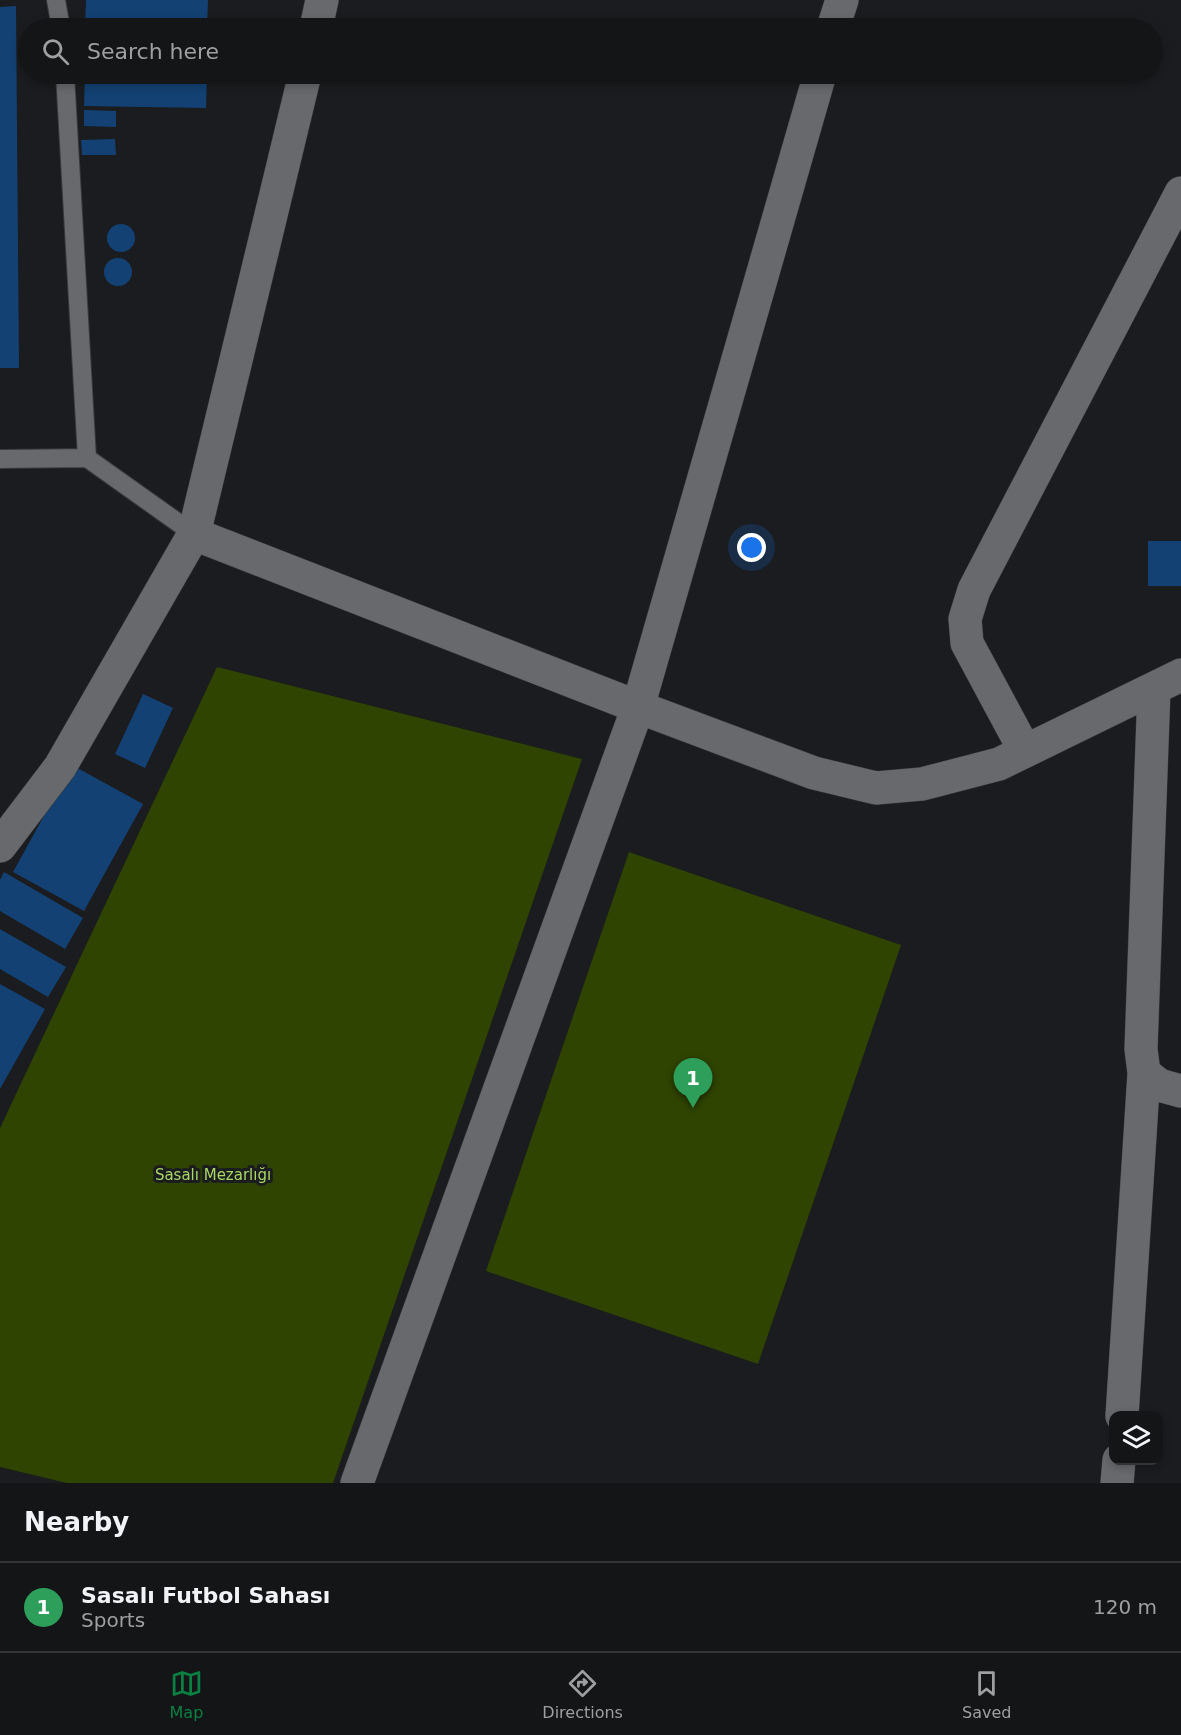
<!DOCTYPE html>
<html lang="en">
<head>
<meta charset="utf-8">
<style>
	body { margin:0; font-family:"DejaVu Sans",sans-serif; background:#1d1e20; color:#f1f3f6 }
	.controls { position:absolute; right:18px; bottom:18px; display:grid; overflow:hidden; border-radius:12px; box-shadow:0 3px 9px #0003 }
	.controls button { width:54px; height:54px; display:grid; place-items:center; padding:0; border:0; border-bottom:2px solid #333436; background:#141517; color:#f1f3f6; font:30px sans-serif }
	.you { position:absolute; left:752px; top:548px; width:21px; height:21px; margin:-15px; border:4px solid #fff; border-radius:50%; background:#1a73e8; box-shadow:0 0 0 9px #1a73e833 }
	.badge { display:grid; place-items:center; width:39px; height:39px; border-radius:50%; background:#0b8043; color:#fff; font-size:20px; font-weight:700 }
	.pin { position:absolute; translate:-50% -50px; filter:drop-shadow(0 2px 3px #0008) }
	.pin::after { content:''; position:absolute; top:32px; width:21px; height:18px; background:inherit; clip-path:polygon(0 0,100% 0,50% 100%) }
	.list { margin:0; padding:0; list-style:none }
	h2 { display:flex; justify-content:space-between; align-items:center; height:78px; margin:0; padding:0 24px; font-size:26px }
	h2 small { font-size:20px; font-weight:400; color:#9d9fa1 }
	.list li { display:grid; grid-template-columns:39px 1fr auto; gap:18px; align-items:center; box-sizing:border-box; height:90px; padding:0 24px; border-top:2px solid #333436 }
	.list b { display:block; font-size:22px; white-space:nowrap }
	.list p { margin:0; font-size:20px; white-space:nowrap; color:#9d9fa1 }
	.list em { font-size:20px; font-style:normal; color:#9d9fa1 }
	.icon { flex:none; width:33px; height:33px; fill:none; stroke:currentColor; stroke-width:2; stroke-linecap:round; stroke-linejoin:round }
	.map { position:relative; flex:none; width:1181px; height:1483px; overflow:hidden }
	.search { position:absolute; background:#141517; box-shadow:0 3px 9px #0003; left:18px; right:18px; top:18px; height:66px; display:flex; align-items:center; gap:15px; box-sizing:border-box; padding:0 21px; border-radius:33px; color:#9d9fa1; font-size:22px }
	.sheet { height:168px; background:#141517 }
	nav { display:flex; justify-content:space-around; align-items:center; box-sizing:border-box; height:84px; border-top:2px solid #333436; background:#141517; font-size:16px; color:#9d9fa1 }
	nav a { display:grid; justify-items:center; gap:3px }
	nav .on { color:#0b8043 }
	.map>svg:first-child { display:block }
</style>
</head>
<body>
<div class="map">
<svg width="1181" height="1483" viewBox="0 0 1181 1483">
	<rect width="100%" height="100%" fill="#1a1c1f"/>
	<path fill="#2f4401" d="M217 667 582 759 333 1483H67L0 1467V1128Z
		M629 852 901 945 758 1364 486 1271Z"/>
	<path fill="#134173" d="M86 0H208L207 28H85Z
		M16 6 19 368H0V7Z
		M85 74H207L206 108 84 106Z
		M84 110 116 111V127L84 126Z
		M115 139 116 155H82L81 140Z
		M107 238a14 14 0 1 1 28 0a14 14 0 1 1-28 0Z
		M104 272a14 14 0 1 1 28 0a14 14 0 1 1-28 0Z
		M1148 541H1181V586H1148Z
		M143 694 173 708 145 768 115 754Z
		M72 765 143 804 84 911 13 872Z
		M4 872 83 918 65 949 0 911V880Z
		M0 929 66 967 48 997 0 969Z
		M0 984 45 1009 0 1089Z"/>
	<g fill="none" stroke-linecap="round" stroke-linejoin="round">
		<defs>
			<path id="lane" d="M56 0 61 28
				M65 74 87 458
				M0 459 87 458 194 534"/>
			<path id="street" d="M316 28 322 0
				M833 28 842 0
				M194 534 638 707 814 773 876 788 922 784 999 764 1181 675
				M1025 751 967 643 965 619 974 590 1181 193
				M0 846 60 767 194 534 305 74
				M1144 1073 1159 1085 1181 1091
				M1122 1416 1144 1073 1141 1049 1154 689
				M357 1483 638 707 820 74
				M1117 1483 1119 1460"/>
		</defs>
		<use href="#lane" stroke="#383a3c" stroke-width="20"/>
		<use href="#street" stroke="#383a3c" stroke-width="34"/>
		<use href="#lane" stroke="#67696c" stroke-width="18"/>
		<use href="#street" stroke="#67696c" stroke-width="33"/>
	</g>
	<g text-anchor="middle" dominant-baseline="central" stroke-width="6" stroke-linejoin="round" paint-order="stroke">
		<g font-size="15" fill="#aad762" stroke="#1a1c1f">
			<text x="213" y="1175">Sasalı Mezarlığı</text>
		</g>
	</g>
</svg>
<div class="controls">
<button><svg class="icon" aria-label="layers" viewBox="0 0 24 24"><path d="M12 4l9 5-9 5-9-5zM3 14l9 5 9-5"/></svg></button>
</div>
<div class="you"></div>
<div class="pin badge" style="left:693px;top:1108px;background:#2e9e5b">1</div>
<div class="search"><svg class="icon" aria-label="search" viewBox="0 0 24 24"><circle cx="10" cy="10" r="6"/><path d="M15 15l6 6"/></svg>Search here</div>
</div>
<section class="sheet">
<h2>Nearby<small></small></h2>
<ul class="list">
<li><span class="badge" style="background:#2e9e5b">1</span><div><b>Sasalı Futbol Sahası</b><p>Sports</p></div><em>120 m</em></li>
</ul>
</section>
<nav>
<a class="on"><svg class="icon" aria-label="map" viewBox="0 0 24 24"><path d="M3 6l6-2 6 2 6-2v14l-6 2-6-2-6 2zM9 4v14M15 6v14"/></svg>Map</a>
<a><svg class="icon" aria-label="directions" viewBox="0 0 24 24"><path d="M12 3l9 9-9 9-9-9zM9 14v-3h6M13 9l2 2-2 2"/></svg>Directions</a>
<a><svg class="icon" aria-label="saved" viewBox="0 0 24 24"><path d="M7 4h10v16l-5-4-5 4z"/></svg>Saved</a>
</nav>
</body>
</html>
